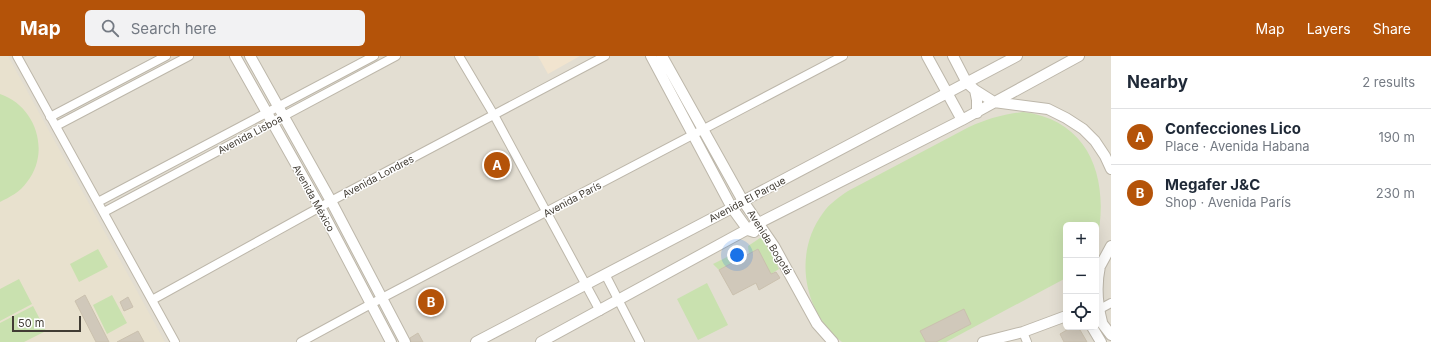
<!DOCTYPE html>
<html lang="en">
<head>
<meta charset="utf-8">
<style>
	body { margin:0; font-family:Inter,sans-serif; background:#f2f2f3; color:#1f2937 }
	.controls { position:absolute; right:12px; bottom:12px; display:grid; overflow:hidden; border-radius:6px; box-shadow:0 4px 16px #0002 }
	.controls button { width:36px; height:36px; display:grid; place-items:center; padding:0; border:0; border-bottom:1px solid #e0e1e3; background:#fff; color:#1f2937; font:20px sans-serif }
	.scale { position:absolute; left:12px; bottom:10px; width:69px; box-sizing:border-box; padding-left:4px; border:2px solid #413c34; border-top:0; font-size:11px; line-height:14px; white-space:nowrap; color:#413c34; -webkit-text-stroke:3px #fff; paint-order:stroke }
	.you { position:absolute; left:737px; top:199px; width:14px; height:14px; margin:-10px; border:3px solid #fff; border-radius:50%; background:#1a73e8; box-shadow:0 0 0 6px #1a73e833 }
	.badge { display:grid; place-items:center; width:26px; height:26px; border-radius:50%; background:#b45309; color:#fff; font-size:13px; font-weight:700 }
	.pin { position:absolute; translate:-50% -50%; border:2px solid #fff; box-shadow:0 1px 4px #0006 }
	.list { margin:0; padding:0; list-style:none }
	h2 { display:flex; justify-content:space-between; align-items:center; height:52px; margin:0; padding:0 16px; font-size:17px }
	h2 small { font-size:13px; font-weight:400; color:#747a83 }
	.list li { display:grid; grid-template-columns:26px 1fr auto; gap:12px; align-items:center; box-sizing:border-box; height:56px; padding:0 16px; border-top:1px solid #e0e1e3 }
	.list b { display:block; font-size:15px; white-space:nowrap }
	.list p { margin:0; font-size:13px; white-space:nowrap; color:#747a83 }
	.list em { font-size:13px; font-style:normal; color:#747a83 }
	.icon { flex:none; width:22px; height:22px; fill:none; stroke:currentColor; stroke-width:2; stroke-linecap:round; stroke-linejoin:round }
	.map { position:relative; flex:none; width:1111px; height:286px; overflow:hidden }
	header { display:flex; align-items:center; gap:24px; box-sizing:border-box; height:56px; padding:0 20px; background:#b45309; color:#fff }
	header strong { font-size:19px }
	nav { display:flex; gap:22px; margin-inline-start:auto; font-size:14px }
	.search { width:280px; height:36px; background:#f2f2f3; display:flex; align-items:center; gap:10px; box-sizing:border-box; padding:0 14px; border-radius:6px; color:#747a83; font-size:15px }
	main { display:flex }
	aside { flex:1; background:#fff }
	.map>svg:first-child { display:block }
</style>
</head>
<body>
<header>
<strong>Map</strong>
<div class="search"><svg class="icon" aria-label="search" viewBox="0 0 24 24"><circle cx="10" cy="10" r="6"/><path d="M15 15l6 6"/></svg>Search here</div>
<nav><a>Map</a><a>Layers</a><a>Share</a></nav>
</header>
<main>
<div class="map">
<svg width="1111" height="286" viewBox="0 0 1111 286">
	<rect width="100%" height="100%" fill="#f0ece3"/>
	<path fill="#e3ded2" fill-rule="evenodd" d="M0 0H1111V286H0ZM1066 169H1096V271H1066Z"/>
	<path fill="#f1e4cf" d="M538 0H580L548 18Z"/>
	<path fill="#e8e1ce" d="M0 0H8L165 286H0Z"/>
	<path fill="#c9e1af" d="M0 38C36 50 51 96 27 126 20 136 10 141 0 146Z
		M1023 56C1092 64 1111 127 1096 189V169H1066V222L946 286H842C803 256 793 197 823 157 829 148 839 141 848 135L969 71C987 63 1004 58 1023 56Z
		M763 180 779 213 771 218 749 198 748 190Z
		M98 193 108 211 79 226 70 208Z
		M733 198 732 207 719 214 713 208Z
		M19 223 32 248 0 265V233Z
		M707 227 728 269 698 284 677 243Z
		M112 239 127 267 107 278 93 249Z
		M33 250 46 275 24 286H0V267Z"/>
	<path fill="#d0c8ba" stroke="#cac0ae" d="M758 193 771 218 776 216 780 222 759 234 756 227 733 239 719 214Z
		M428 232 441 257 433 261 421 236Z
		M85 239 109 286H96L75 245Z
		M128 241 133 251 124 255 120 246Z
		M964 253 971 268 936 286H926L920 275Z
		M1072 271 1080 274 1087 286H1064L1060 278Z
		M138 275 144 286H117Z
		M418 277 423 286H411L410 282Z"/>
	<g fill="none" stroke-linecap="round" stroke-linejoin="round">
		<defs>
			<path id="minor" d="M17 0 175 286
				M459 0 494 59 600 255
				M50 61 166 0
				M56 70 189 0
				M98 146 374 0
				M104 156 396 0
				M605 218 640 286
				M152 244 331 145 605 0
				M1096 255 1111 247
				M1023 276 1027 286
				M301 286 382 242 843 0"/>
			<path id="tertiary" d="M235 0 320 151 391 286
				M250 0 331 145 405 286
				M651 0 732 152 748 174 754 176
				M662 0 743 145 774 190 817 268 833 286
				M927 0 962 64
				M953 0 967 27 975 34 994 46 1048 53 1066 62 1083 73 1095 85 1105 100 1111 113
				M975 34 977 44V57
				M1100 210C1096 229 1097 247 1102 266
				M1097 216 1111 190
				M1098 262 1111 279
				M1092 271 1101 286
				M476 286 732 152 743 145 1017 0
				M541 286 759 167 962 64 1079 0
				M983 286 1023 276 1066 260"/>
		</defs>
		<use href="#minor" stroke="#bdb7aa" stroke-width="10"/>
		<use href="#tertiary" stroke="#bdb7aa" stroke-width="12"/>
		<use href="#minor" stroke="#fff" stroke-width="8"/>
		<use href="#tertiary" stroke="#fff" stroke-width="10"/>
	</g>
	<g text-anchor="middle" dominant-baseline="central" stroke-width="3" stroke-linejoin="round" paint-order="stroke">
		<g font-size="10" fill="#413c34" stroke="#fff">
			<text transform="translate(250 78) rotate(-28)">Avenida Lisboa</text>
			<text transform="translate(378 120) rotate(-28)">Avenida Londres</text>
			<text transform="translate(314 142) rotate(61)">Avenida México</text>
			<text transform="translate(572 143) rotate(-28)">Avenida París</text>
			<text transform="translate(747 143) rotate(-28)">Avenida El Parque</text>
			<text transform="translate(770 186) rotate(58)">Avenida Bogotá</text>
		</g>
	</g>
</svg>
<div class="controls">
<button>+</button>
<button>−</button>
<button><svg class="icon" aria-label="locate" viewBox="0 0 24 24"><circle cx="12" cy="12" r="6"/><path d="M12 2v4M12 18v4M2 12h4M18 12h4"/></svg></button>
</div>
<div class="scale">50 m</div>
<div class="you"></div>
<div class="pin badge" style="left:497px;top:109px">A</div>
<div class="pin badge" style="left:431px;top:246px">B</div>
</div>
<aside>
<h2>Nearby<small>2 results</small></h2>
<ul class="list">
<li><span class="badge">A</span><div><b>Confecciones Lico</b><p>Place · Avenida Habana</p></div><em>190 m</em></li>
<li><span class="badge">B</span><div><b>Megafer J&amp;C</b><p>Shop · Avenida París</p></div><em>230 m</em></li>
</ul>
</aside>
</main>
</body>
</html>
